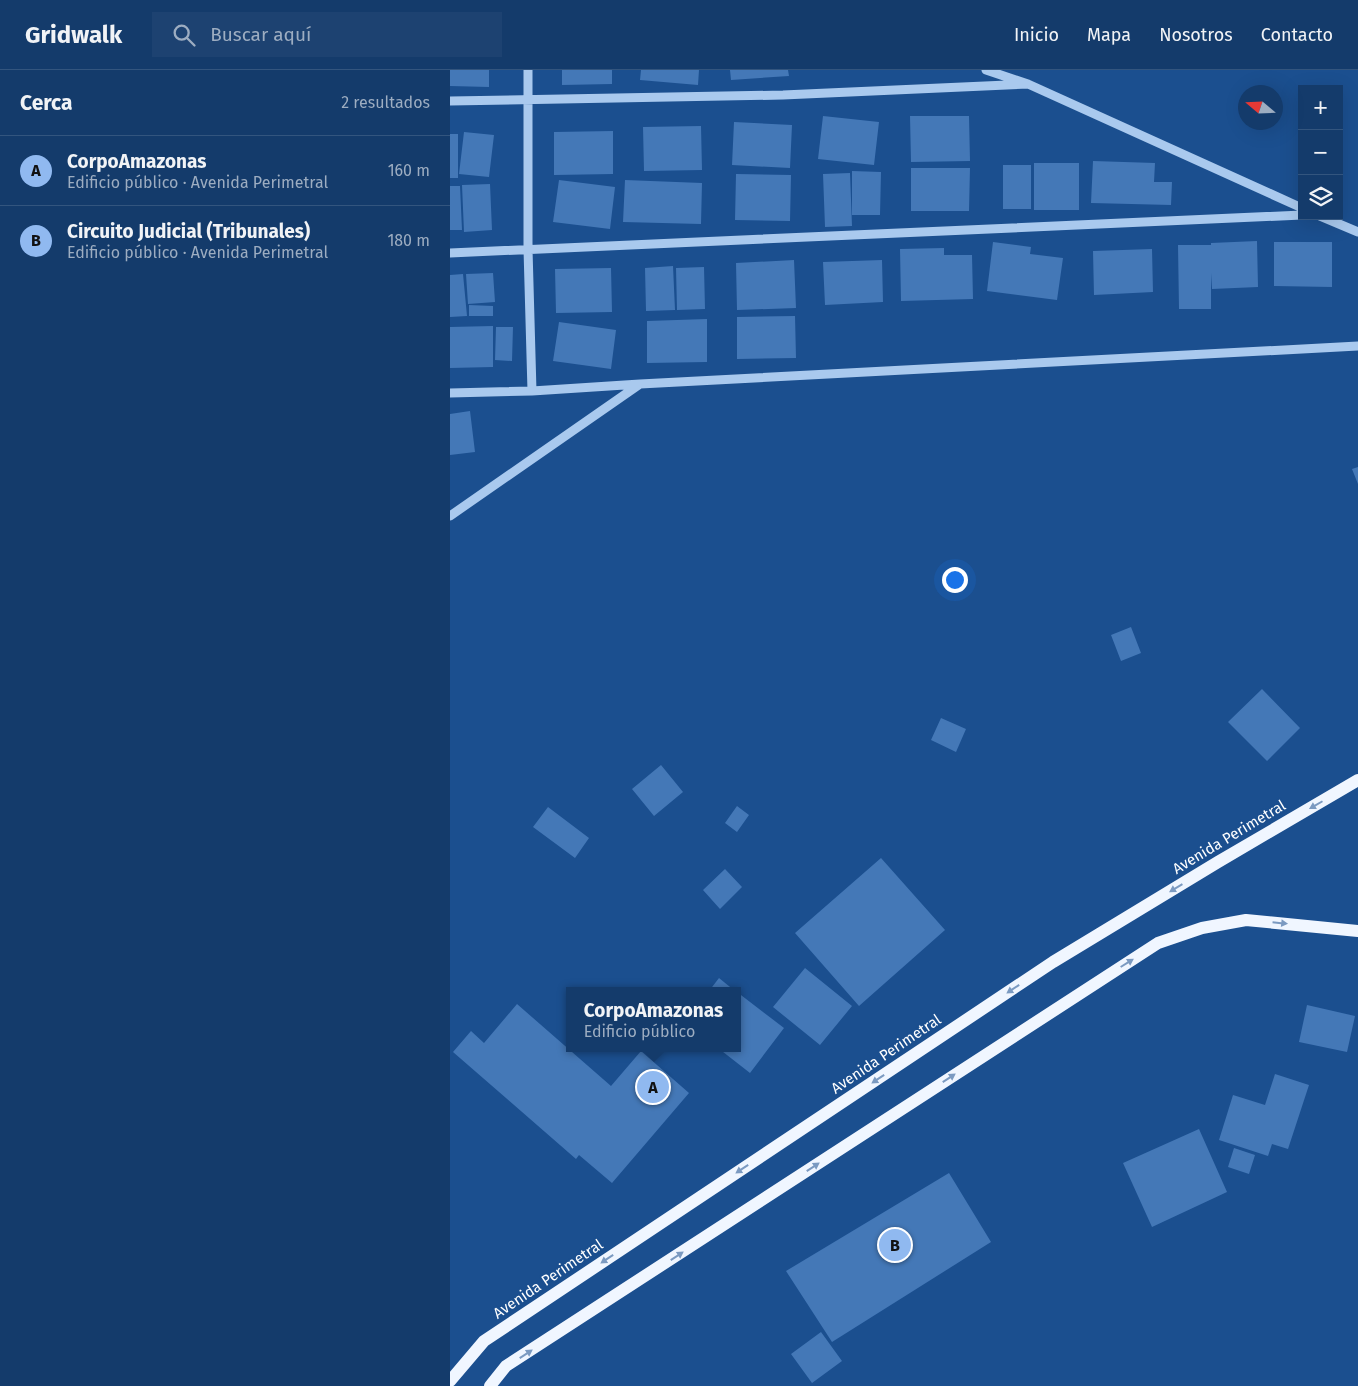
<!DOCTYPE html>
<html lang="es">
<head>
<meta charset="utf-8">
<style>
	body { margin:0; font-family:"Fira Sans",sans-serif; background:#1d4271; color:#f1f3f6 }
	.controls { position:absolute; right:15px; top:15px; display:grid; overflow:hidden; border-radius:0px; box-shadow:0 5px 20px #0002 }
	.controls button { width:45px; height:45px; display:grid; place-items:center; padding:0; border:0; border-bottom:1px solid #33557e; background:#143b6b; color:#f1f3f6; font:25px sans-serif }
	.compass { position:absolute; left:788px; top:15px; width:45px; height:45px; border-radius:50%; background:#143b6b; box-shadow:0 5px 20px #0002; rotate:289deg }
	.you { position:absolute; left:504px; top:509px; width:18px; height:18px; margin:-12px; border:4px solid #fff; border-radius:50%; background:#1a73e8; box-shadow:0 0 0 8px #1a73e833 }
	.badge { display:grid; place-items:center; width:32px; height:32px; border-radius:50%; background:#90b9f0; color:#111; font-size:16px; font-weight:700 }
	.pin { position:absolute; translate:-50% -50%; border:2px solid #fff; box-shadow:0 1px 5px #0006 }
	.popup { position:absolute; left:116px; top:917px; width:175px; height:65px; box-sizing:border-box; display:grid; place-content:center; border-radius:0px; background:#143b6b; filter:drop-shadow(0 1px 4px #0005); font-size:16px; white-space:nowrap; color:#9dadc1 }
	.popup b { font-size:19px; color:#f1f3f6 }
	.popup::after { content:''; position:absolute; left:50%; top:100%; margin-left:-10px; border:10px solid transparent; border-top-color:#143b6b }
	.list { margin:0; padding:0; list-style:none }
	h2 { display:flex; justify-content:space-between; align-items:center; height:65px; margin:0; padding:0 20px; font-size:21px }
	h2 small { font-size:16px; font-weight:400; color:#9dadc1 }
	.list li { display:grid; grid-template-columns:32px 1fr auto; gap:15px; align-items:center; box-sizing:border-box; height:70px; padding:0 20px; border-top:1px solid #33557e }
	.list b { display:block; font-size:19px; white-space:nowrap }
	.list p { margin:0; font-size:16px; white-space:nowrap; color:#9dadc1 }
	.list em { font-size:16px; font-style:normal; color:#9dadc1 }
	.icon { flex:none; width:28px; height:28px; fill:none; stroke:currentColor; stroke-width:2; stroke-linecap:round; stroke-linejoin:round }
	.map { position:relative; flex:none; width:908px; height:1316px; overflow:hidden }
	header { display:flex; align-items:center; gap:30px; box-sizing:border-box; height:70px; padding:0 25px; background:#143b6b; border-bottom:1px solid #33557e }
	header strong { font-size:24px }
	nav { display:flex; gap:28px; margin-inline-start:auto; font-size:18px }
	.search { width:350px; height:45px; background:#1d4271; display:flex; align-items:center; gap:12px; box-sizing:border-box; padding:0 18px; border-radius:0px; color:#9dadc1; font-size:19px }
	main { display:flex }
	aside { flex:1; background:#143b6b }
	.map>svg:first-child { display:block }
</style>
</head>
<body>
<header>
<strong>Gridwalk</strong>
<div class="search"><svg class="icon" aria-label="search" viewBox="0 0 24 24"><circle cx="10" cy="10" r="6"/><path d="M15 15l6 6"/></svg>Buscar aquí</div>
<nav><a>Inicio</a><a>Mapa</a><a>Nosotros</a><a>Contacto</a></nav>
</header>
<main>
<aside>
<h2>Cerca<small>2 resultados</small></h2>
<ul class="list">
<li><span class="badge">A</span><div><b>CorpoAmazonas</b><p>Edificio público · Avenida Perimetral</p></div><em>160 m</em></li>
<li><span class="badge">B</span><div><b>Circuito Judicial (Tribunales)</b><p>Edificio público · Avenida Perimetral</p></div><em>180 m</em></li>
</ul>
</aside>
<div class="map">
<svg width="908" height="1316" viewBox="0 0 908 1316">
	<rect width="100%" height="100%" fill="#1b4f8f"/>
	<path fill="#4478b7" d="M0 0H39V17L0 16Z
		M112 0H162V14L112 15Z
		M191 0H249L248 15 190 10Z
		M280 0H338L339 6 281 10Z
		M373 46 429 52 424 95 368 89Z
		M460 46H519L520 91 461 92Z
		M284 52 342 55 340 98 282 95Z
		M251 56 252 100 194 101 193 57Z
		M163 61V104L104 105V62Z
		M14 62 44 65 39 107 9 104Z
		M0 64H8V108H0Z
		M643 91 705 93 704 112H722L721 135 641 133Z
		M584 93H629V140H584Z
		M553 95H581V139H553Z
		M461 98H520L519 141H461Z
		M402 101 431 102 430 145H402Z
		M400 103 402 156 375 157 373 104Z
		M286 104 341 105 340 151 285 150Z
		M109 110 165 117 160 159 103 152Z
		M175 110 252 113 251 154 173 152Z
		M40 114 42 160 14 162 12 115Z
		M0 116H10L12 160H0Z
		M807 171 808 217 762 219 761 203V239H729L728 175H761V173Z
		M543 172 581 177 580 184 613 188 607 230 537 221Z
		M824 172H882V217L824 216Z
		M494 178V185H522L523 229 451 231 450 179Z
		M702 179 703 222 644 225 643 181Z
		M344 190 346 238 287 240 286 193Z
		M432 190 433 232 375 235 373 192Z
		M223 196 225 240 196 241 195 198Z
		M254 197 255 239 227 240 226 198Z
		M161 198 162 242 106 243 105 199Z
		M43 203 45 232 18 234 16 204Z
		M13 204 17 246 0 247V205Z
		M19 235 43 236V246H19Z
		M345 246 346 288 287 289V247Z
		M257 249V292L197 293V251Z
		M109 252 166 260 161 299 103 291Z
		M43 256V297L0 298V257Z
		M46 257H63L62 291 45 290Z
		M20 341 25 382 0 385V344Z
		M908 397V414L902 399Z
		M681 557 691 583 671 591 661 565Z
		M812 619 850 658 817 691 778 652Z
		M491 648 516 659 506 682 481 670Z
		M211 695 233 722 204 746 182 719Z
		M287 736 299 745 287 762 275 753Z
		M98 737 139 768 125 788 83 757Z
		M431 788 495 860 409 936 345 863Z
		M275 799 292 817 270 839 253 820Z
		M355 898 402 936 370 975 323 937Z
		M269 908 285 921H259Z
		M287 922 334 958 300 1003 268 978H287Z
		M67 934 161 1016 191 981 239 1023 162 1113 129 1085 126 1089 3 982 21 961 34 973Z
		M857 935 905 946 897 982 849 972Z
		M825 1004 859 1015 838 1079 822 1074 818 1086 769 1070 783 1025 815 1035Z
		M749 1059 777 1122 702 1157 673 1093Z
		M784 1078 805 1085 799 1104 778 1097Z
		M499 1103 541 1172 382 1272 336 1201Z
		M371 1262 392 1291 362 1313 341 1284Z"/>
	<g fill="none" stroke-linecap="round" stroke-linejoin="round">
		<path stroke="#a9c9ee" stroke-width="9" d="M78 0V179L82 321
			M536 0 578 14 852 138
			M0 31 333 25 578 14
			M870 146 908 162
			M0 183 852 145
			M0 323 82 321 190 314 908 276
			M0 446 190 314"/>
		<path stroke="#f0f6ff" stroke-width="12" d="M0 1311 34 1271 603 892 768 792 908 710
			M40 1316 56 1296 708 873 752 858 796 850 908 861"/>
	</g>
	<defs><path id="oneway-solid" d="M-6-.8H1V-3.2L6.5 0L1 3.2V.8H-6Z" transform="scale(1.25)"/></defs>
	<g fill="#7b9ac1">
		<use href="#oneway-solid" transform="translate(866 735) rotate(150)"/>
		<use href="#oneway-solid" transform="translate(726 818) rotate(149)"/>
		<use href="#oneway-solid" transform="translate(830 853) rotate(6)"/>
		<use href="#oneway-solid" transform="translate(677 893) rotate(-32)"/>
		<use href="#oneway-solid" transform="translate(563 919) rotate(146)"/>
		<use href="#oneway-solid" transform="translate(499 1008) rotate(-33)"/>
		<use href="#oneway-solid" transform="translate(428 1009) rotate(146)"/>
		<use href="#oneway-solid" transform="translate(363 1097) rotate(-33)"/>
		<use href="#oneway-solid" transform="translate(292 1099) rotate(146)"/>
		<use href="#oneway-solid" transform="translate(227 1186) rotate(-33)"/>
		<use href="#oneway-solid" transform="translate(157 1189) rotate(146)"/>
		<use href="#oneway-solid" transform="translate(76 1284) rotate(-33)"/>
	</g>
	<g text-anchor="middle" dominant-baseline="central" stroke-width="4" stroke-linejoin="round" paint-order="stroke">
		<g font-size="15" fill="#fff" stroke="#1b4f8f">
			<text transform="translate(779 767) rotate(-31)">Avenida Perimetral</text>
			<text transform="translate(436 984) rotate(-34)">Avenida Perimetral</text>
			<text transform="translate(98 1209) rotate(-34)">Avenida Perimetral</text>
		</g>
	</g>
</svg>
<div class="controls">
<button>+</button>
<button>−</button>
<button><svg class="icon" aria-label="layers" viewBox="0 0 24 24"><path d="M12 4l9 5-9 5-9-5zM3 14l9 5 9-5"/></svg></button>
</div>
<svg class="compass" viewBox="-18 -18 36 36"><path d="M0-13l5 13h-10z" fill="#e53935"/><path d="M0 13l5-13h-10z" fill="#9dadc1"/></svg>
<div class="you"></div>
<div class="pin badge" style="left:203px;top:1017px">A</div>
<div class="popup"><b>CorpoAmazonas</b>Edificio público</div>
<div class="pin badge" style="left:445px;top:1175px">B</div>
</div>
</main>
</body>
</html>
